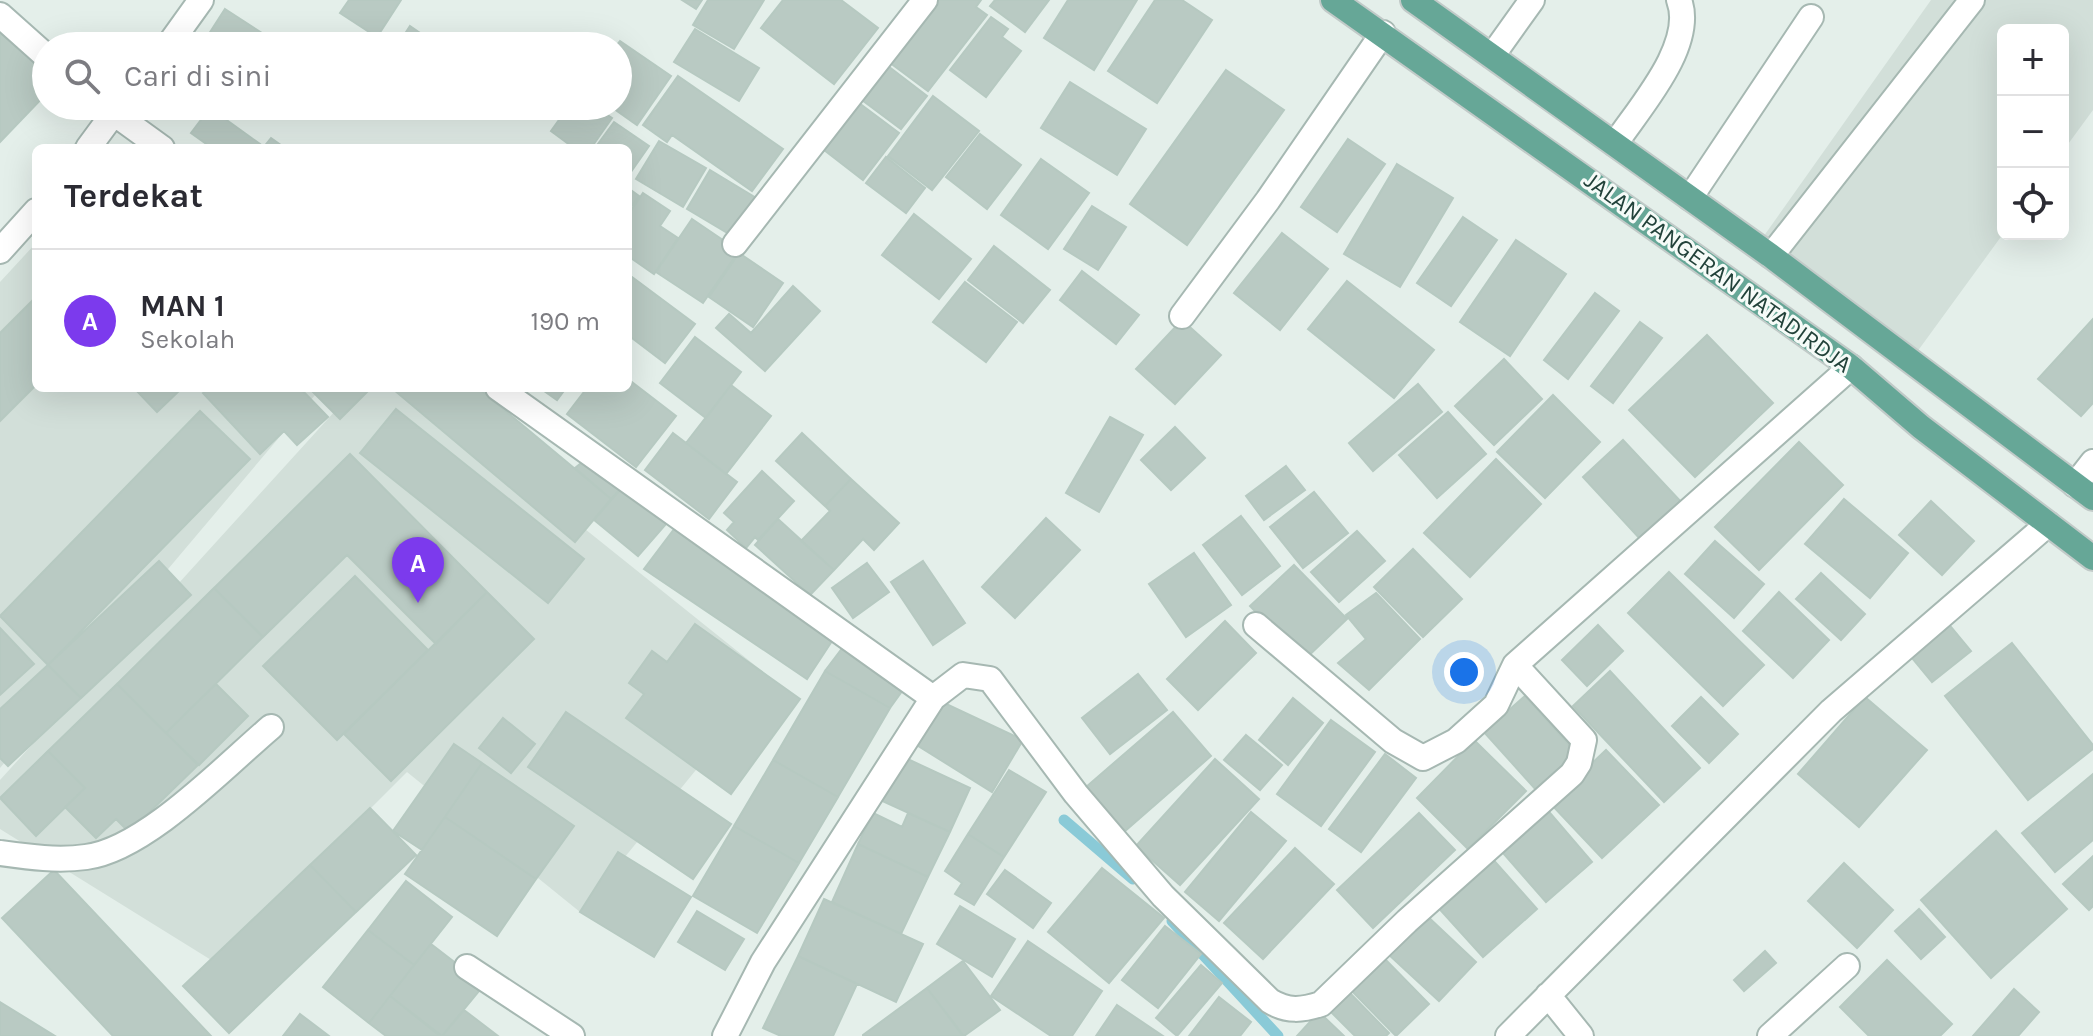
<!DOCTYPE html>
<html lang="id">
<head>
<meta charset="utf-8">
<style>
	body { margin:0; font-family:Karla,sans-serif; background:#f7f7f7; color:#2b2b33 }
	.controls { position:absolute; right:24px; top:24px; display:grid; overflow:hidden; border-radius:12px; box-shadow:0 8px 32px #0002 }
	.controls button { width:72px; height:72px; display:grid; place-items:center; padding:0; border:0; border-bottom:2px solid #e1e1e2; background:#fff; color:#2b2b33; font:40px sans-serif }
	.you { position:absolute; left:1464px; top:672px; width:28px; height:28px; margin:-20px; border:6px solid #fff; border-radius:50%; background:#1a73e8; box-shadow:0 0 0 12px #1a73e833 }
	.badge { display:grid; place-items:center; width:52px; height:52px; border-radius:50%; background:#7c3aed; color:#fff; font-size:26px; font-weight:700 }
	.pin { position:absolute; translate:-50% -66px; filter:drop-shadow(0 2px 4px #0008) }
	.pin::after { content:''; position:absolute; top:42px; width:28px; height:24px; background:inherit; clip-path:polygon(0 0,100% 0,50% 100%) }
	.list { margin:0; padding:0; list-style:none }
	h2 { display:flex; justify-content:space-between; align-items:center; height:104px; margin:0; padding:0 32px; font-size:34px }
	h2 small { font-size:26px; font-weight:400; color:#7c7c81 }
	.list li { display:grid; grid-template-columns:52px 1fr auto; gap:24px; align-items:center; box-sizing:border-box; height:144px; padding:0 32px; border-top:2px solid #e1e1e2 }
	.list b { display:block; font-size:30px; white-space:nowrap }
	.list p { margin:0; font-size:26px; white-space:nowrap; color:#7c7c81 }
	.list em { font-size:26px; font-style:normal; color:#7c7c81 }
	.icon { flex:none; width:44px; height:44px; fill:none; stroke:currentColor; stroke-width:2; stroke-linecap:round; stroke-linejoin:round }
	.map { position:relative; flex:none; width:2093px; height:1036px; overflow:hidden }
	.search { position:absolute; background:#fff; box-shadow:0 8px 32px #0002; left:32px; top:32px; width:600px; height:88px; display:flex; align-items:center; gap:20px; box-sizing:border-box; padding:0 28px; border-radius:44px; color:#7c7c81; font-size:30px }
	.panel { position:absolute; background:#fff; box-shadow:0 8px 32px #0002; left:32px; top:144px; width:600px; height:248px; border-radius:12px }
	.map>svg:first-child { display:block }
</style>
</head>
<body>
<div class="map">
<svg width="2093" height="1036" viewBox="0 0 2093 1036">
	<rect width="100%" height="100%" fill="#e4efea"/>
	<path fill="#d2dfd9" d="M1931 0H2093V110L2063 151V30H2003V234L1917 352 1761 240Z
		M36 243V388H321L0 768V282Z
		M356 388H409L771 678 580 912 407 772 216 963 0 829V780Z"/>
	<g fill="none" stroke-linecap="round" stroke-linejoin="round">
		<path stroke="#8acad7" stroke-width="11" d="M1064 820 1133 879
			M1172 921 1278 1036"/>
	</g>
	<path fill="#b9cac3" stroke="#b6c9c1" stroke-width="2" d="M349 0H401L377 37 340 13Z
		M682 0H702L696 9Z
		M708 0H764L734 49 693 25Z
		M783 0H841L878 28 834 84 761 28Z
		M936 0H981L976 7 987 15 928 91 889 62Z
		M995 0H1049L1025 32 990 6Z
		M1068 0H1137L1094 70 1044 38Z
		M1155 0H1182L1212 20 1157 103 1108 71Z
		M225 9 282 46H221L207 37Z
		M991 17 1008 29 1002 37 1021 51 986 97 950 70Z
		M410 26 439 46H397Z
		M695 29 759 68 739 101 674 62Z
		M3 32 46 73V94L0 142V35Z
		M620 41 671 76 637 125 610 106H618L616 46Z
		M884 63 927 96 901 129 858 97Z
		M1226 70 1284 110 1187 245 1130 204Z
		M678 76 783 149 752 191 672 135 667 142 643 125Z
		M1070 82 1146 129 1117 175 1041 128Z
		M933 96 979 131 932 190 888 156Z
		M855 100 899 133 863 180 819 146Z
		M569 106H594L612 118 591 148H574L551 131Z
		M210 108 260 144 257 148H212L191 133Z
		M614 122 649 146 628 176V148H595Z
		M980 134 1021 165 987 209 946 177Z
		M271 138 285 148H263Z
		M1348 139 1385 164 1337 232 1301 207Z
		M659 141 706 168 683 207 636 179Z
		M886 157 925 188 906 213 866 183Z
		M1041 159 1089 193 1048 249 1001 215Z
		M1397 164 1453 198 1400 287 1344 254Z
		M710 170 758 199 736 238 687 209Z
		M628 188 639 196 628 211Z
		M643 193 670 211 660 226 678 238 654 274 628 256V215Z
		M1092 206 1126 227 1098 270 1064 249Z
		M914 214 971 259 939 299 882 255Z
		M1463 217 1497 240 1451 306 1417 283Z
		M692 219 739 251 703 303 656 272Z
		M1282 233 1328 269 1280 330 1234 293Z
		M1516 240 1566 274 1510 356 1460 322Z
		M994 246 1050 290 1023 323 968 280Z
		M739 253 783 283 753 327 709 297Z
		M1082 271 1139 315 1116 344 1060 300Z
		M628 274 695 324 665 363 628 335Z
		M1347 281 1434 350 1394 398 1308 329Z
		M965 282 1017 322 986 362 933 322Z
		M793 286 820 311 765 371 716 328 729 314 751 333Z
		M1595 293 1619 311 1568 379 1544 360Z
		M36 297V385L0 421V333Z
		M1182 320 1221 355 1175 404 1136 369Z
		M2092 320 2093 403 2081 416 2038 379Z
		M1640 322 1662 338 1613 403 1591 386Z
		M1707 335 1773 403 1695 477 1629 410Z
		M695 337 741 372 706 418 660 383Z
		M1504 359 1542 399 1494 445 1455 406Z
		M628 379 676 416 636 467 567 414 587 388H628Z
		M1418 384 1442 412 1373 471 1349 443Z
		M731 385 771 416 726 474 686 443Z
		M134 388H182L157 412Z
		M209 388H300L328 417 297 445 284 431 260 454 203 393Z
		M309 388H371L340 419Z
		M396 388H478L611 499 575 542 394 390Z
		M540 388H566L557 400Z
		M1553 395 1600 442 1545 498 1497 452Z
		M396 409 584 559 548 603 360 453Z
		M200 411 250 459 48 665 0 616Z
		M1448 412 1486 454 1437 498 1399 455Z
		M1110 417 1143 435 1099 512 1066 493Z
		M1175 427 1205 458 1171 490 1141 460Z
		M673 433 737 482 709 519 645 470Z
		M802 433 851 479 825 506 776 461Z
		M1623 440 1683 504 1642 541 1583 477Z
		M1799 442 1843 485 1759 570 1715 527Z
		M350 454 487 592 436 644 347 555 263 637 214 588Z
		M586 459 625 484 611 499 575 468Z
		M1496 459 1541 504 1470 577 1424 533Z
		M1286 466 1305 490 1264 520 1246 496Z
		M762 471 794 501 758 540 755 537 746 548 727 530 734 522 724 513Z
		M851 479 899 523 874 550 863 539 834 570 801 541 830 511 825 506Z
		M625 484 673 516 638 556 594 520Z
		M1314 492 1348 533 1303 568 1270 527Z
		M1844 499 1908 553 1870 598 1805 544Z
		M1931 501 1974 541 1942 575 1899 535Z
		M1241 516 1280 566 1242 595 1203 545Z
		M1046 518 1080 550 1015 618 982 587Z
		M778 519 834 570 810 595 755 545Z
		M678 524 834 638 807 679 644 569Z
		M1357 531 1385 561 1339 602 1311 572Z
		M1715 541 1764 584 1734 618 1685 574Z
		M1413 549 1462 599 1423 637 1374 587Z
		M1194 553 1231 605 1186 637 1149 584Z
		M159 561 191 595 81 698 48 665Z
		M923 561 965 623 933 645 891 582Z
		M867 563 889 592 853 618 832 588Z
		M1294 565 1347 619 1303 661 1250 606Z
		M1669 572 1764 665 1723 706 1628 613Z
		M1821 573 1865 614 1841 640 1796 599Z
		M355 576 428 650 337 740 263 666Z
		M214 588 263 637 166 733 117 684Z
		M487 592 534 639 391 781 344 734Z
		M1779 592 1829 640 1793 678 1743 631Z
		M1376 593 1420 639 1369 690 1338 663 1366 639 1346 615Z
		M1225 621 1256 653 1198 710 1167 679Z
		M1946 621 1971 651 1932 682 1907 652Z
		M695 624 800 699 731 794 626 718 644 694 629 683 652 651 667 662Z
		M1598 625 1623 651 1587 686 1562 660Z
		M0 628 34 664 0 695Z
		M2012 643 2093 745V749L2028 800 1945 696Z
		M843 647 905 687 890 708 825 671Z
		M48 665 81 698 8 766 0 758V709Z
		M825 671 890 708 838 797 773 760Z
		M1610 671 1700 768 1664 802 1573 706Z
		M1138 674 1167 710 1110 754 1082 718Z
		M117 684 198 765 129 832 116 819 96 838 65 807 85 788 48 751Z
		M216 684 248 716 199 765 166 733Z
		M1525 696 1579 756 1538 792 1484 732Z
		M1701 697 1738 734 1709 763 1672 726Z
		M1865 697 1927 750 1859 827 1798 774Z
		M1293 698 1323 723 1288 765 1259 740Z
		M944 703 1023 740 992 792 915 744Z
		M566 712 731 824 693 879 528 767Z
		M1173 712 1211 756 1125 831 1086 787Z
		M503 718 535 744 511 773 479 748Z
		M1331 720 1375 752 1321 826 1277 794Z
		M1246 735 1282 765 1260 790 1224 760Z
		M1474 740 1526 791 1468 849 1417 798Z
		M454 744 482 763 422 850 393 831Z
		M1606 750 1659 805 1602 858 1550 803Z
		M48 751 85 788 36 836 0 798Z
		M1385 754 1416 778 1361 852 1329 829Z
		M899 755 970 788 950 832 878 799Z
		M1215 759 1259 799 1180 885 1136 846Z
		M773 760 838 797 799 863 734 826Z
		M482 763 574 826 536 879 445 817Z
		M1009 770 1046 792 1004 857 968 834Z
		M2093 774V840L2055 872 2022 833Z
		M1544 806 1592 862 1546 902 1497 846Z
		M370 808 416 855 356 912 310 865Z
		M1251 812 1286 841 1219 921 1185 892Z
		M873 813 902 827 908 813 950 832 928 877 858 844Z
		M1419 813 1455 850 1373 928 1337 890Z
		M445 817 536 879 497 936 405 874Z
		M734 826 799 863 757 933 693 896Z
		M1996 831 2067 909 1991 978 1921 900Z
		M968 834 1004 857 974 905 955 894 962 883 945 871Z
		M858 844 928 877 901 934 832 902Z
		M1295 848 1334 884 1263 959 1224 923Z
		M618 852 691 897 654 957 580 912Z
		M1489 855 1537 909 1483 957 1435 904Z
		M2093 856V906L2089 910 2063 884Z
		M1844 863 1893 910 1857 948 1808 901Z
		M310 865 356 912 229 1033 183 986Z
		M1102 868 1164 918 1109 983 1048 932Z
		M54 870 211 1036H113L2 918Z
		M1005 870 1051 903 1033 928 987 894Z
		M406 881 452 917 414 965 368 930Z
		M824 899 923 944 896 1002 798 956Z
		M960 906 1015 939 992 977 937 944Z
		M1919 909 1945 937 1921 959 1895 931Z
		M697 911 744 939 725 970 678 942Z
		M1425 914 1476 962 1439 1001 1388 954Z
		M1165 926 1201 954 1158 1008 1122 980Z
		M368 930 414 965 369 1023 323 987Z
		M1028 941 1102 991 1072 1036H1051L991 996Z
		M431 944 484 985 442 1036 390 996Z
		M1765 951 1776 963 1744 991 1734 980Z
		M1380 954 1429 1004 1396 1036 1347 986Z
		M798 956 857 984 833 1036H781L763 1028Z
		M1887 960 1952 1024 1940 1036H1869L1840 1007Z
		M963 961 1000 1010 964 1036 927 988Z
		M1201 965 1222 983 1177 1036 1156 1018Z
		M927 988 963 1036H863V1035Z
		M1345 988 1389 1033 1386 1036H1355L1326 1007Z
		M2014 989 2039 1012 2018 1036H1973Z
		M390 996 440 1036H386L369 1023Z
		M1219 997 1251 1022 1240 1036H1189Z
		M0 1002 55 1036H0Z
		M1117 1005 1163 1036H1096Z
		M464 1010 498 1036H442Z
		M1319 1012 1344 1036H1297Z
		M300 1014 329 1036H283Z"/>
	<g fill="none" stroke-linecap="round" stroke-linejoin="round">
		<defs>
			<path id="minor" d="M0 15 46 56
				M168 46 201 0
				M1492 56 1532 0
				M104 106 162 148
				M1615 144C1639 108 1696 45 1679 0
				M88 148 119 106
				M1690 198 1811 17
				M735 244 925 0
				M0 251 36 211
				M1771 256 1972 0
				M1182 316 1268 200 1383 33
				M498 388 933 698
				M2075 485 2093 462
				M1256 625 1393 741 1423 758 1456 741 1496 705 1515 665 1851 367
				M0 853C29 857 57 861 86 857 145 850 225 766 271 727
				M467 967 572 1036
				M1548 995 1581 1036
				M725 1036 763 962 933 698 963 675 990 679 1076 794 1163 896 1270 1001C1288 1012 1302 1010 1321 1004L1407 921 1572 774 1579 763 1584 740 1515 665
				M1508 1036 1831 711 2048 524
				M1770 1036 1847 966"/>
			<path id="major" d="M1333 0 1851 367 1921 427 2093 558
				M1413 0 1771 256 2093 498"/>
		</defs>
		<use href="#minor" stroke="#a6b8b2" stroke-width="28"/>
		<use href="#major" stroke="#c1cac8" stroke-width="28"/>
		<use href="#minor" stroke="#fff" stroke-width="24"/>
		<use href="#major" stroke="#66a797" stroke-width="24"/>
	</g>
	<g text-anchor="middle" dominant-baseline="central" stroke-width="6" stroke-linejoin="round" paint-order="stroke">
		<g font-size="24" fill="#22423a" stroke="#f6fbf8">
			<text transform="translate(1718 272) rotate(36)">JALAN PANGERAN NATADIRDJA</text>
		</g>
	</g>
</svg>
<div class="controls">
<button>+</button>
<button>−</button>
<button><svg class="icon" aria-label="locate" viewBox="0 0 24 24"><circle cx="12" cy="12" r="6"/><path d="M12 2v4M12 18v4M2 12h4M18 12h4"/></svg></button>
</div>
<div class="you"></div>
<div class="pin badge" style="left:418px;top:603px">A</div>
<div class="search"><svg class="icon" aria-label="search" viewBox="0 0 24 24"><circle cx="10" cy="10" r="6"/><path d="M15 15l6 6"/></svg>Cari di sini</div>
<section class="panel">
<h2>Terdekat<small></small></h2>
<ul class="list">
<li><span class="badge">A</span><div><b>MAN 1</b><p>Sekolah</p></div><em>190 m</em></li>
</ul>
</section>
</div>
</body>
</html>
